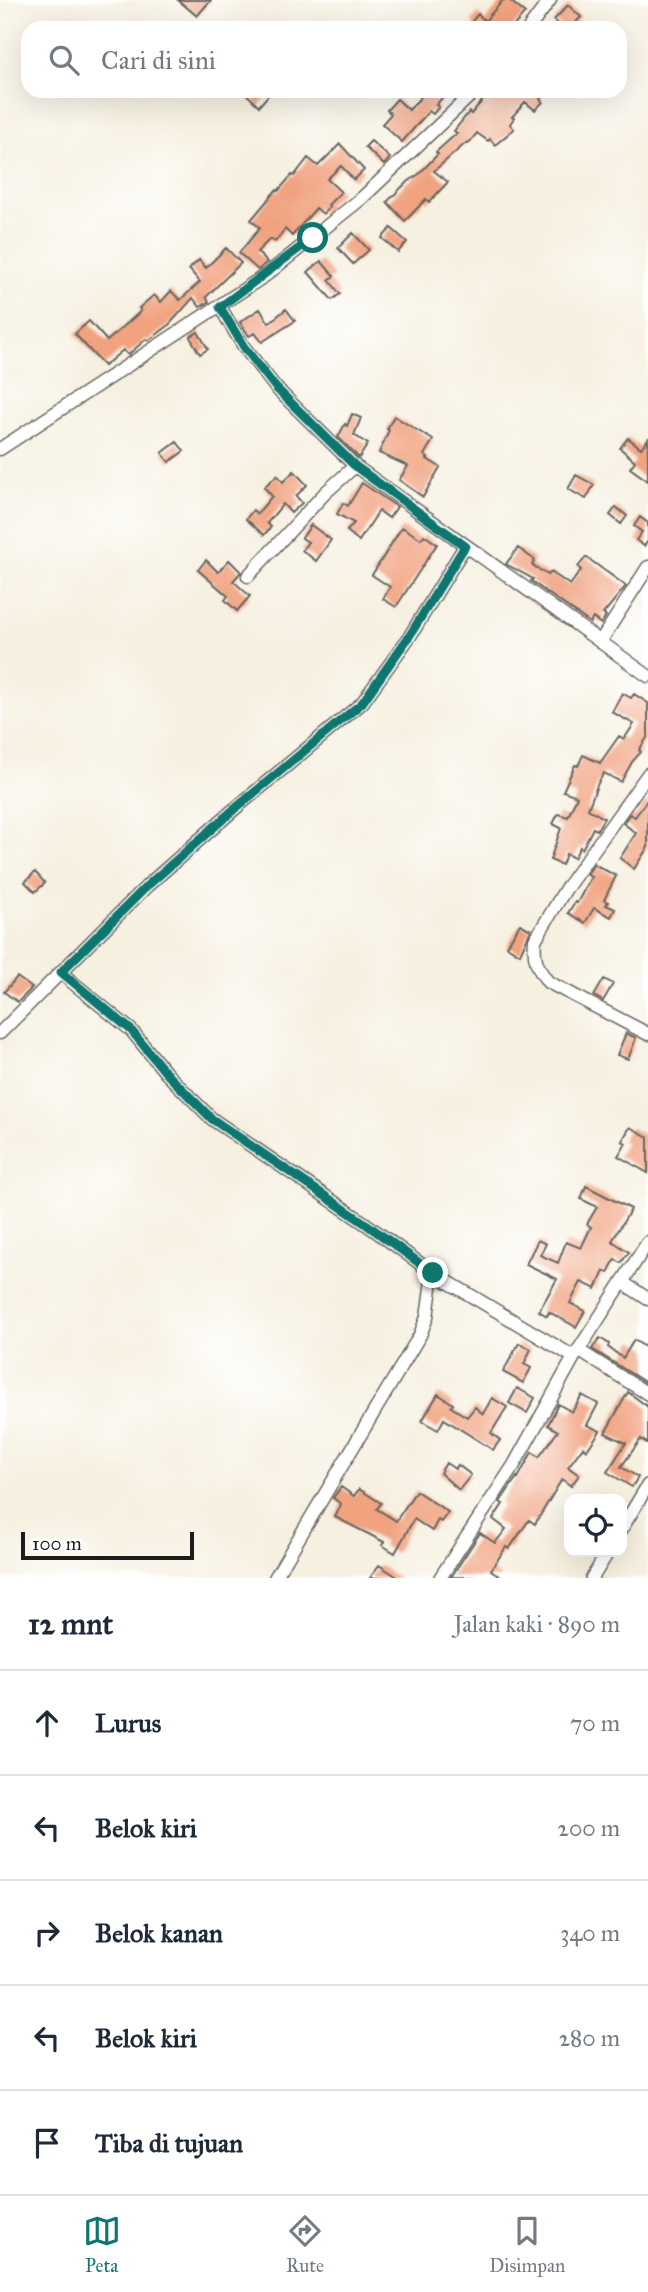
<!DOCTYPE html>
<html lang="id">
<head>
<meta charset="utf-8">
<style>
	body { margin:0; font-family:"IM FELL Great Primer",serif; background:#f6f6f7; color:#1f2937 }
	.controls { position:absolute; right:21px; bottom:21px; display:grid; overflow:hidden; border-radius:14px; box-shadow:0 7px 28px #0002 }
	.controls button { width:63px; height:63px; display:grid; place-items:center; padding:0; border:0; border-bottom:2px solid #e0e1e3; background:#fff; color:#1f2937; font:35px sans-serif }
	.scale { position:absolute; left:21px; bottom:18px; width:173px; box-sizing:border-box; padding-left:7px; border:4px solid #1c1c1c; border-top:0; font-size:19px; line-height:24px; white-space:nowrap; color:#1c1c1c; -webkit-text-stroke:5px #fff; paint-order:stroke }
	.stop { position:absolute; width:21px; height:21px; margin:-16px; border:5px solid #0f766e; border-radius:50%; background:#fff }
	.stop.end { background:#0f766e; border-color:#fff; box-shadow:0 2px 7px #0008 }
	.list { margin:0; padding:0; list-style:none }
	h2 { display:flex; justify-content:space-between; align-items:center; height:91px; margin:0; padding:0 28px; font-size:30px }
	h2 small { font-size:23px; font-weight:400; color:#747a83 }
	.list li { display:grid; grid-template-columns:46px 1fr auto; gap:21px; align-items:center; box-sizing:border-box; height:105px; padding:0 28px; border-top:2px solid #e0e1e3 }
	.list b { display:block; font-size:26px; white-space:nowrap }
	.list em { font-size:23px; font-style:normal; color:#747a83 }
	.icon { flex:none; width:38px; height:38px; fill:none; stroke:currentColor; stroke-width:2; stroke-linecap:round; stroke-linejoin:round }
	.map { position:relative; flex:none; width:648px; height:1578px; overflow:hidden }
	.search { position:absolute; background:#fff; box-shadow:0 7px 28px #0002; left:21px; right:21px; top:21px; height:77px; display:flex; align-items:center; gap:18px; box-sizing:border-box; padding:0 24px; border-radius:21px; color:#747a83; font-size:26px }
	.sheet { height:616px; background:#fff }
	nav { display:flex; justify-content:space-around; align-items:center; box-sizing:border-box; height:98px; border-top:2px solid #e0e1e3; background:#fff; font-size:19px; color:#747a83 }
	nav a { display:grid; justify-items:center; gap:4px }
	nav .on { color:#0f766e }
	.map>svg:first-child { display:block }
</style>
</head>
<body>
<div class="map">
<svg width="648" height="1578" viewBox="0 0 648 1578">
	<rect width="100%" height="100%" fill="#fff"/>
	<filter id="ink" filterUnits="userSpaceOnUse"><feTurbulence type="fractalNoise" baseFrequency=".0143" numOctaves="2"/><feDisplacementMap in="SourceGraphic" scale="14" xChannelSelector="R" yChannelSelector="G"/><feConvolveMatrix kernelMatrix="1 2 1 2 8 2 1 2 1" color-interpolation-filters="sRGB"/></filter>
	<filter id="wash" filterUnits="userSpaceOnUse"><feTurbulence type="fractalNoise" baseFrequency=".00686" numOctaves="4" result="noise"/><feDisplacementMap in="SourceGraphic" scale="28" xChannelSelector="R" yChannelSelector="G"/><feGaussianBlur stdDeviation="1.57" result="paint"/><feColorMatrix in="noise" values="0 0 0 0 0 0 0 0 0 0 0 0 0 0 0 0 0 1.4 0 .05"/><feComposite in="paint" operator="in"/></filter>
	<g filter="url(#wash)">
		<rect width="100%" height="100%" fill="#f6f0e0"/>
		<g id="blocks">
			<path fill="#f1a27f" d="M178 0H211L197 16Z
				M503 0H509L525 13 512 28H476L471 22 478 14 485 21Z
				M568 5 581 17 571 28H563L554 20Z
				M243 91H272L259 106Z
				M426 91H448L436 105 439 107 433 114 429 111 402 142 382 124 391 114 387 110 397 99 409 110Z
				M500 91H548L540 99 543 102 535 110 525 102 512 117 514 118 510 124 514 129 495 145 490 139 488 141 477 133 468 144 467 142 434 171 448 182 429 202 426 199 405 221 387 202 405 184 419 174 438 154 436 152 457 133 454 131 469 112 471 114 488 94 494 98Z
				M371 141 390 158 384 165 365 147Z
				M340 144 364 170 354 180 341 166 327 179 341 192 328 205 330 207 323 214 316 208 292 236 285 229 275 242 270 239 257 252 267 262 258 270 239 253 260 228 251 220 276 190 278 191 292 175 294 176 308 158 318 166Z
				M391 228 407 242 398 252 382 238Z
				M353 233 369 250 353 264 338 248Z
				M226 248 241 263 206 297 209 302 200 307 193 298 168 326 148 341 146 339 128 355 123 350 104 366 75 334 89 321 107 341 141 311 139 308 154 295 161 302 171 291 180 300 200 282 189 269 199 260 206 268Z
				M321 261 334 276 329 280 340 294 332 300 308 272Z
				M260 309 269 323 286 309 295 321 262 342 255 333 249 336 240 322Z
				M198 332 208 349 200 354 190 337Z
				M352 414 361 418 354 435 368 444 359 458 338 437 345 424 347 426Z
				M394 416 433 440 424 455 428 458 427 459 440 467 423 497 399 480 408 466 379 453 389 430 387 429Z
				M628 438 641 448 648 439V481L630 468 635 461 620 448Z
				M177 442 184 451 169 462 162 453Z
				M294 471 307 485 296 496 302 503 291 513 283 504 267 523 271 527 264 535 246 519 253 510 257 514 272 496 264 487 277 475 283 482Z
				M576 475 594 485 586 499 568 489Z
				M362 483 397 507 389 518 379 511 359 541 347 531 354 523 337 514 343 503 348 506Z
				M616 507 627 516 621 524 610 515Z
				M640 517 648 523V541L644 546 636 540 642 532 634 526Z
				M311 525 331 540 316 561 302 550 308 542 302 538Z
				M402 527 421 539 424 535 437 544 396 607 383 599 390 587 372 575Z
				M518 548 535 560 532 565 548 575 551 572 570 585 581 570 578 567 586 557 626 586 603 614 606 616 601 624 593 618 590 623 531 581 533 579 506 564Z
				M206 560 218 572 229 560 241 572 233 581 250 596 237 611 225 600 228 596 198 570Z
				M622 693 631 698 634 694 648 703V736L639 750 641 752 632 762 621 782 604 773 598 783 588 809 604 818 597 830 593 828 582 849 580 847 574 858 566 854 562 865 550 860 561 828 553 824 558 814 568 817 577 796 563 791 575 765 578 766 583 755 600 763 619 736 624 739 634 724 612 712Z
				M648 799V847L634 869 620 858 636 833 623 823 630 814 635 817Z
				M594 864 616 876 604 900 608 902 606 905 615 909 611 917 594 908 585 923 568 913 575 902 577 903 591 877 587 874Z
				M35 872 45 883 35 892 25 882Z
				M520 924 531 930 520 954 507 946Z
				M17 977 32 988 18 1002 4 992Z
				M604 979 613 984 603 1001 594 996Z
				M626 1033 636 1038 628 1059 617 1055Z
				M630 1127 648 1137V1173L618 1156 626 1143 622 1141Z
				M586 1186 631 1209 612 1241 629 1252 621 1263 615 1259 608 1273 604 1271 596 1289 581 1282 570 1303 585 1311 576 1327 549 1312 547 1316 539 1311 557 1279 526 1264 538 1240 546 1244 540 1255 558 1263 566 1242 581 1248 591 1227 587 1224 597 1207 581 1199Z
				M600 1338 609 1344 608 1347 623 1358 634 1340 648 1349V1384L592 1349Z
				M519 1343 531 1349 524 1364 531 1368 523 1383 503 1372Z
				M517 1388 535 1398 527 1413 509 1403Z
				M628 1392 648 1407V1444L641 1439 621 1467 638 1477 632 1487 607 1472 626 1443 605 1433Z
				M438 1394 453 1404 451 1407 467 1417 475 1407 483 1414 492 1398 507 1407 491 1433 500 1440 493 1450 444 1419 438 1430 422 1421Z
				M582 1395 598 1404 587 1425 600 1431 587 1450 583 1447 568 1467 579 1475 571 1486 562 1479 535 1524 529 1520 509 1549 506 1547 491 1570 502 1578 451 1577 480 1533 495 1543 506 1529 493 1519 503 1504 500 1502 517 1477 518 1478 532 1452 539 1457 558 1431 548 1425 558 1404 572 1412Z
				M446 1463 455 1469 458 1465 471 1475 459 1490 440 1473Z
				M341 1487 354 1496 359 1489 381 1503 377 1509 396 1521 416 1491 448 1512 441 1522 438 1520 432 1531 414 1519 395 1553 382 1545 384 1542 335 1517 341 1504 333 1498Z
				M379 1565 399 1578H370Z"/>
		</g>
	</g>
	<g filter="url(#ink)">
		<use href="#blocks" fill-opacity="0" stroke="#686661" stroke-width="2"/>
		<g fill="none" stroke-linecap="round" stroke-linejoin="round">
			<defs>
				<path id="minor" d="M529 28 550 0
					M220 307 244 347 276 388 355 466 648 676
					M0 449 266 275 362 198 475 91
					M248 576 325 493 355 466
					M600 642 648 567
					M648 774 565 890 535 940C533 958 537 968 548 982L648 1034
					M61 973 131 1030 166 1073 212 1119 366 1224 433 1273 574 1357
					M0 1033 148 885 231 812 362 703 410 636 465 546
					M622 1282 648 1299
					M578 1350 648 1394
					M622 1528 648 1485
					M275 1578 420 1335 427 1317 433 1273
					M440 1578 514 1465 574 1357 648 1242
					M592 1578 608 1552"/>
			</defs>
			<use href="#minor" stroke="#686661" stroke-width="15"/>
			<use href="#minor" stroke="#fff" stroke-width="12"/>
		</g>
	</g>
	<g fill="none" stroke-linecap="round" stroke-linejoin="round" filter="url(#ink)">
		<path stroke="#0f766e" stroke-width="9" d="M313 238 220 307 244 347 276 388 355 466 465 546 410 635 362 703 231 812 148 885 61 972 131 1030 166 1073 212 1119 366 1224 433 1273"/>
	</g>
</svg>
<div class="controls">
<button><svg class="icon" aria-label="locate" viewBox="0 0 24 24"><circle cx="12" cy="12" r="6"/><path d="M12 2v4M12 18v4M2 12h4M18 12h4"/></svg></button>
</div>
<div class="scale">100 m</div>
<div class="stop" style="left:313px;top:238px"></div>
<div class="stop end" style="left:433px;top:1273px"></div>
<div class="search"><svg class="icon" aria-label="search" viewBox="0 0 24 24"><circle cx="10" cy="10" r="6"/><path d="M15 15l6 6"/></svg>Cari di sini</div>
</div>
<section class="sheet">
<h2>12 mnt<small>Jalan kaki · 890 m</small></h2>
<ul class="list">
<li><svg class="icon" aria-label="ahead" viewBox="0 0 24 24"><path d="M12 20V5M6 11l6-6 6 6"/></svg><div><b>Lurus</b></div><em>70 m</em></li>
<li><svg class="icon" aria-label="left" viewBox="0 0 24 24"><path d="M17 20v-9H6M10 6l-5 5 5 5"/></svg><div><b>Belok kiri</b></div><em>200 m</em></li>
<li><svg class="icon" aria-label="right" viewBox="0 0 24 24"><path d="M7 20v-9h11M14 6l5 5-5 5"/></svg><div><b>Belok kanan</b></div><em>340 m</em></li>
<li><svg class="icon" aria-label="left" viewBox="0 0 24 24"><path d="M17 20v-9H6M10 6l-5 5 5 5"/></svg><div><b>Belok kiri</b></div><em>280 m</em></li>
<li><svg class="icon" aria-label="arrive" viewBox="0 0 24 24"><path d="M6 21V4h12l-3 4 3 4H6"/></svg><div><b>Tiba di tujuan</b></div></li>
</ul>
</section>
<nav>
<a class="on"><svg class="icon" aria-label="map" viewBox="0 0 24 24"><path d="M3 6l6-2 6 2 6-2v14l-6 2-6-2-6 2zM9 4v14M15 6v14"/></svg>Peta</a>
<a><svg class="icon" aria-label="directions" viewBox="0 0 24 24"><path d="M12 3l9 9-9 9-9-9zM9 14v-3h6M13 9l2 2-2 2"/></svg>Rute</a>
<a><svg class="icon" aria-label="saved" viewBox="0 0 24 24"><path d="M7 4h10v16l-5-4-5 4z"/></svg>Disimpan</a>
</nav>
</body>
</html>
